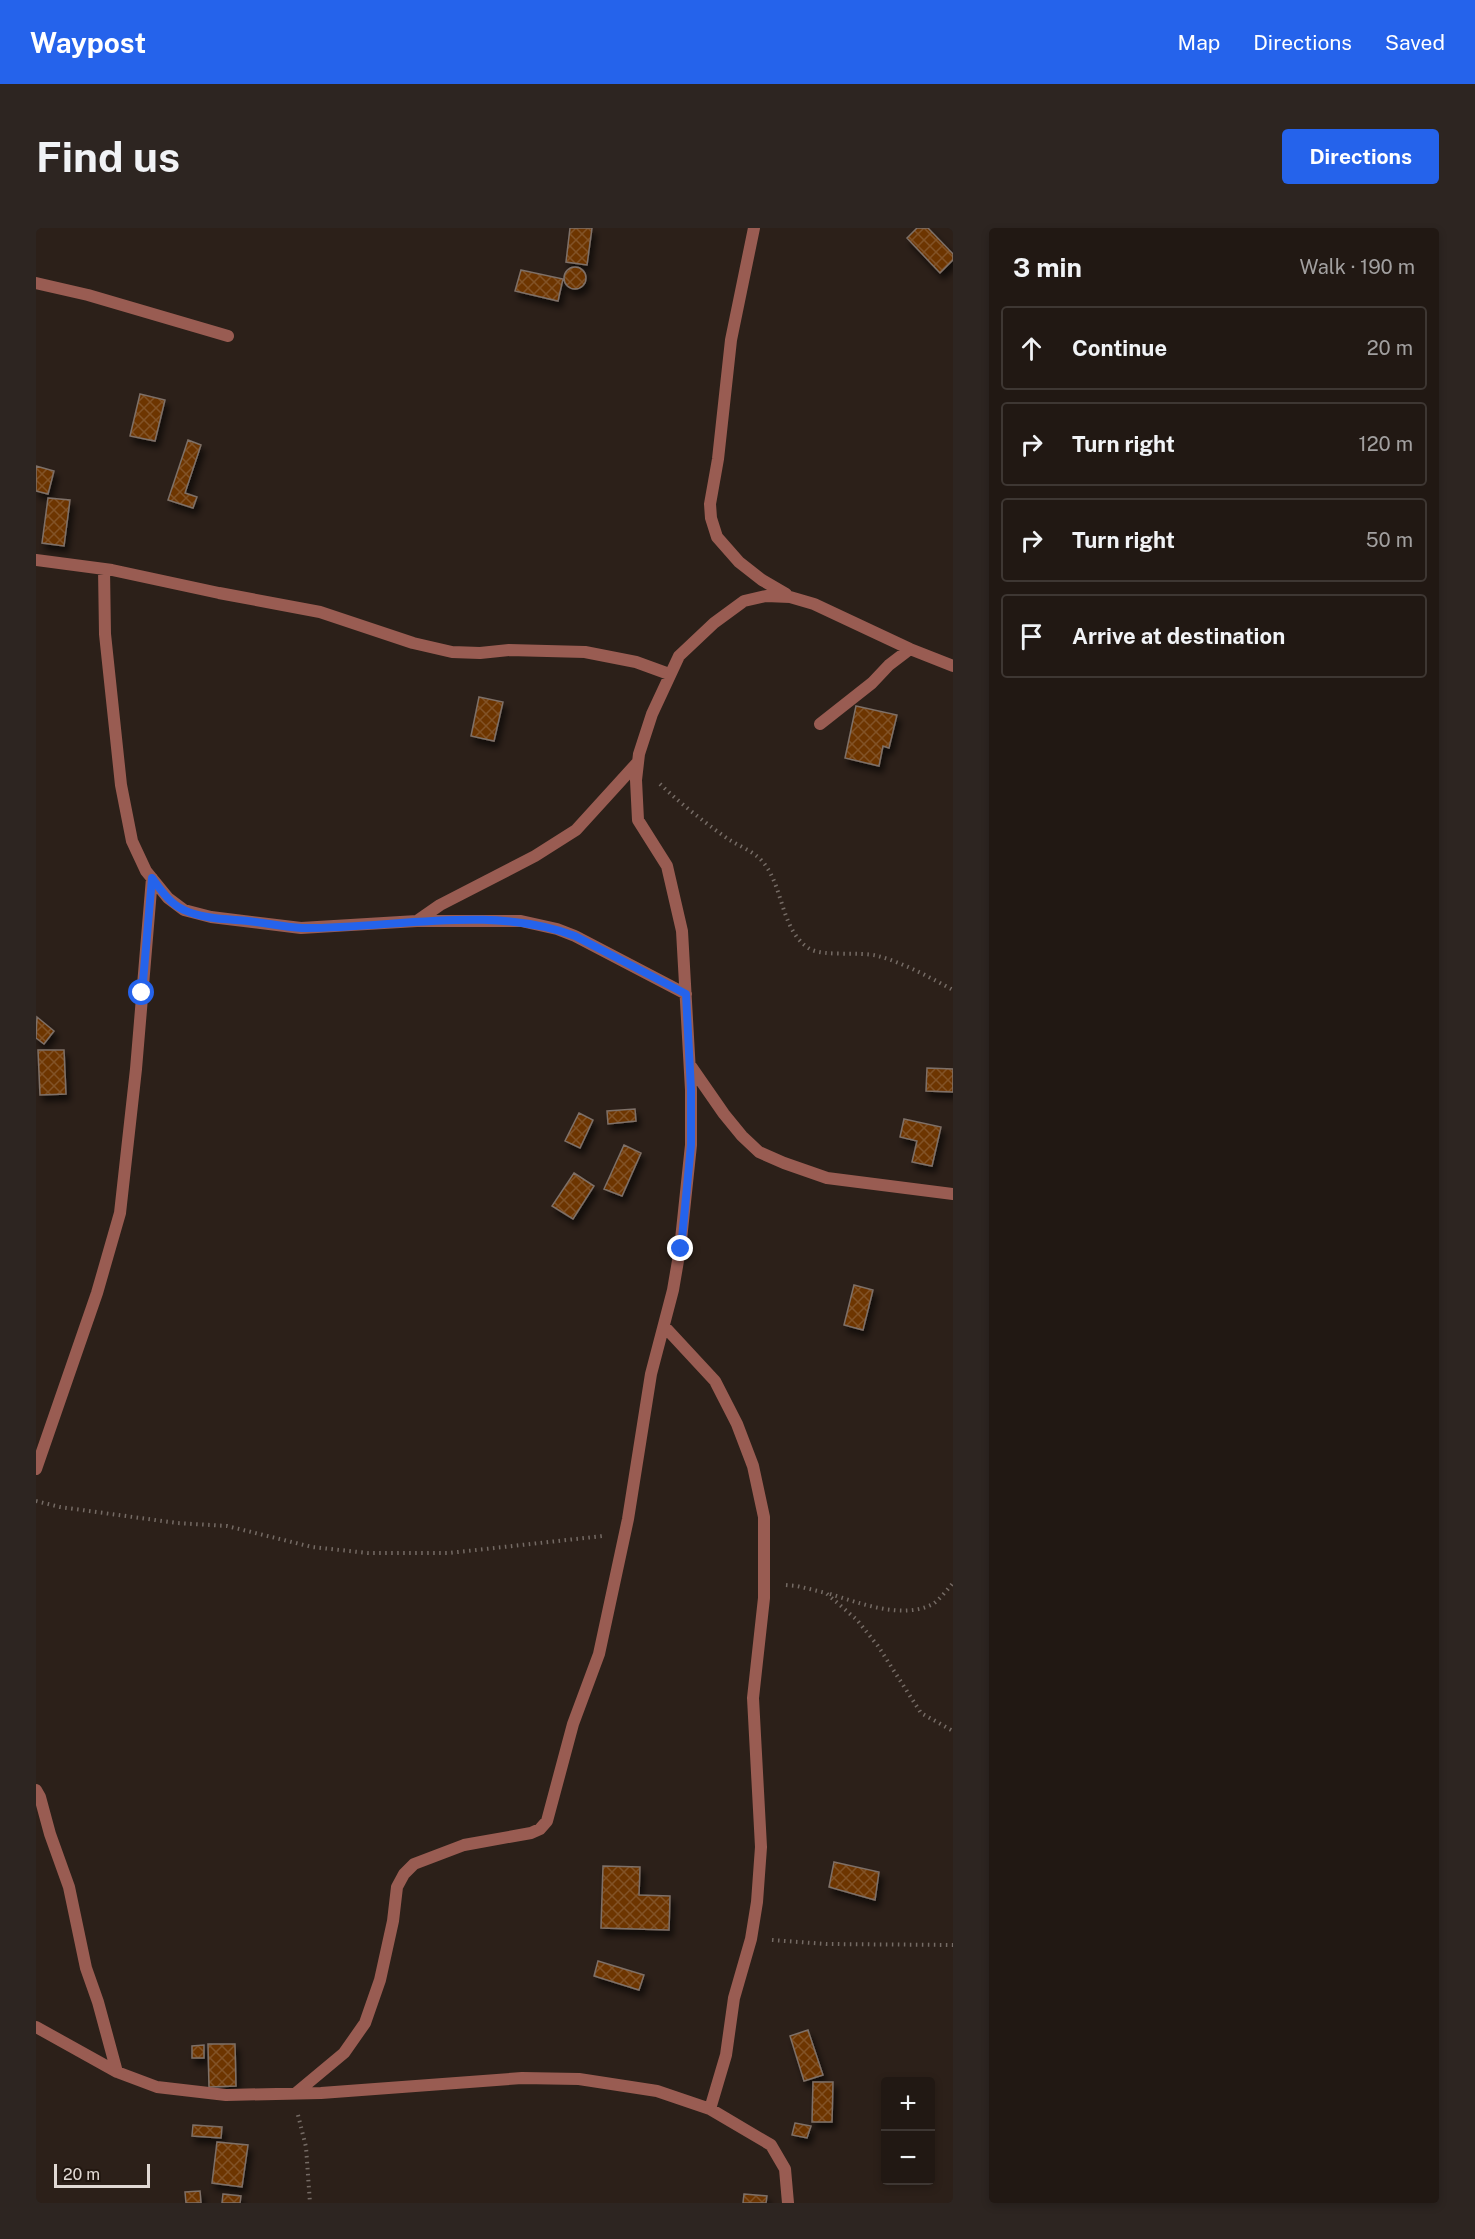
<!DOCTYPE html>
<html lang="en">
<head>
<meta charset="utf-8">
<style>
	body { margin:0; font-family:"Public Sans",sans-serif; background:#2d2521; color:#f1f3f6 }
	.controls { position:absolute; right:18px; bottom:18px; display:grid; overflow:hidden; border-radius:6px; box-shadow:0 3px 9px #0003 }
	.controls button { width:54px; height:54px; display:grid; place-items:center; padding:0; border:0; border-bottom:2px solid #3e3733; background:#211813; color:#f1f3f6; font:30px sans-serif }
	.scale { position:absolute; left:18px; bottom:15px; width:96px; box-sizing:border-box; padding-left:6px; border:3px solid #e1d9d4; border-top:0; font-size:16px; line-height:21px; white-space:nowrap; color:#e1d9d4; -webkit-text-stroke:4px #221710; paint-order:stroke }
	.stop { position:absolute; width:18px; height:18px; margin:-14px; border:4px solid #2563eb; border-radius:50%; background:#fff }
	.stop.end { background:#2563eb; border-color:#fff; box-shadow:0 2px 6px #0008 }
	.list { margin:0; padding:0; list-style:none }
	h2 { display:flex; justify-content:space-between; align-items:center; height:78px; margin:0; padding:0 24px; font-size:26px }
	h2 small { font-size:20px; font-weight:400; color:#a2a0a0 }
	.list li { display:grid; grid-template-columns:39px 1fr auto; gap:18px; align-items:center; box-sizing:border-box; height:84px; margin:0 12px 12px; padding:0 12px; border:2px solid #3e3733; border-radius:6px }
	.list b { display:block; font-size:22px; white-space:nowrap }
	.list em { font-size:20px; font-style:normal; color:#a2a0a0 }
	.icon { flex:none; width:33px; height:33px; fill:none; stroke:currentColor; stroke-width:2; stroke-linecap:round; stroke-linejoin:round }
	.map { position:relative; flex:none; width:917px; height:1975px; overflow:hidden; border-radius:6px }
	header { display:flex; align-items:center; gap:36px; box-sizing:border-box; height:84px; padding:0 30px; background:#2563eb; color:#fff }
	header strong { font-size:28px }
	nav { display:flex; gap:33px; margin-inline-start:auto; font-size:21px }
	.intro { display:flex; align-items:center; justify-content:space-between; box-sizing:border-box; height:144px; padding:0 36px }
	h1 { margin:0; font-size:42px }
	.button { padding:15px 27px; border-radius:6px; background:#2563eb; color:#fff; font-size:21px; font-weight:700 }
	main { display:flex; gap:36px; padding:0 36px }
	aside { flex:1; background:#211813; border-radius:6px; box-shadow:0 3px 9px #0003 }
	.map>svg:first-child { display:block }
</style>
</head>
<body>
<header>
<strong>Waypost</strong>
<nav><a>Map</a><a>Directions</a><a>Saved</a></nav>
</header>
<div class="intro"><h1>Find us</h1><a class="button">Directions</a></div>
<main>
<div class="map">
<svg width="917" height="1975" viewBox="0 0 917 1975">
	<defs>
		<pattern id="building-cross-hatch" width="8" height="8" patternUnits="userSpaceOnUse" patternTransform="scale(1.5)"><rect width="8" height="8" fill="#6d3501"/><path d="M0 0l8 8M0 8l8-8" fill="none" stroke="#825225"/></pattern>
		<filter id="shadow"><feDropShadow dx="3.5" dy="6" stdDeviation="3" flood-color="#0009"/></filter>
	</defs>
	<rect width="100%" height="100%" fill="#2c2019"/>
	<path fill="url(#building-cross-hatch)" stroke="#7e7067" stroke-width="1.5" filter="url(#shadow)" d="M534 0H556L551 37 530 34Z
		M881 0H892L917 26V32L904 45 871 10Z
		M528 50a11 11 0 1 1 22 0a11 11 0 1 1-22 0Z
		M485 42 527 51 522 73 479 63Z
		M104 166 129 172 119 213 94 208Z
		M152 212 165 217 149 265 161 269 157 280 132 272Z
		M0 238 18 243 12 266 0 263Z
		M12 270 34 272 28 318 6 315Z
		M443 469 467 474 458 513 435 508Z
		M820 478 861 487 853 520 847 518 843 538 809 530Z
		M1 789 18 803 8 816 0 810Z
		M2 822H28L30 866 4 867Z
		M891 840 917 841V864L890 863Z
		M599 881 600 893 572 896 571 883Z
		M543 885 557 892 544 920 529 913Z
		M868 891 905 899 896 938 876 934 881 913 864 909Z
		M588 917 605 925 586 968 568 961Z
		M538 945 558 958 537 991 516 978Z
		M818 1057 837 1062 827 1102 808 1097Z
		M798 1634 843 1644 839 1672 793 1659Z
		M567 1638 604 1639 603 1667 634 1668 633 1702 565 1700Z
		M562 1733 608 1747 603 1762 558 1748Z
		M772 1802 787 1847 768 1853 754 1808Z
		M172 1816H199L200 1858 173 1859Z
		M168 1817V1830H156V1818Z
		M777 1854H797L796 1894H776Z
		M759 1895 775 1898 771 1910 756 1907Z
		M157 1897 186 1899 185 1910 156 1908Z
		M181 1914 212 1917 206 1959 176 1955Z
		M164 1963 165 1975H150L149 1964Z
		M187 1966 205 1968 204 1975H186Z
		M708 1966 731 1968 730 1975H707Z"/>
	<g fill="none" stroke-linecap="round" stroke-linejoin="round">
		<path stroke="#756b65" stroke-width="4" stroke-dasharray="1.5 4.5" stroke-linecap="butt" d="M624 556C645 576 668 594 692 611 703 618 717 623 726 633 748 657 744 703 774 721 789 729 823 723 842 728 868 735 893 749 917 762
			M0 1273 24 1279 141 1295 191 1298 276 1319 332 1325H413L567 1308
			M750 1357 761 1358 790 1365 821 1392 842 1418 885 1485 917 1503
			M794 1366C824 1375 866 1392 897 1376 904 1371 911 1362 917 1355
			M736 1712 790 1716 917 1717
			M262 1887 270 1919 274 1975"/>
		<path stroke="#995c52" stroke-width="12" d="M0 55 52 67 192 108"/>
		<path stroke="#995c52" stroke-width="12" d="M718 0 695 112 682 231 674 276 675 290 681 309 703 334 726 352 750 366
			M0 332 76 342 183 365 284 384 377 415 416 424 444 425 473 422 549 424 600 434 633 446
			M68 341 69 406 85 557 96 613 110 643 132 670 148 682 175 689 265 700 381 693H485L521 701 539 708 650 766
			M784 496 836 455 853 437 874 421
			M381 693 404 677 499 628 540 602 601 535
			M654 837 688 886 706 908 723 924 748 935 791 950 917 966
			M628 1098 679 1153 701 1196 717 1238 728 1289V1370L717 1470 725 1619 721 1674 715 1711 698 1770 690 1827 674 1881
			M0 1241 61 1065 84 985 100 841 116 650
			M0 1562 4 1569 14 1606 33 1659 50 1740 62 1774 81 1844
			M0 1799 81 1844 121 1859 190 1867 285 1865 486 1850 543 1851 621 1863 674 1881 735 1917 749 1941 752 1975
			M260 1865 308 1825 329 1795 344 1752 357 1693 361 1659 368 1646 378 1636 428 1617 495 1605 504 1601 511 1593 537 1496 563 1426 592 1291 615 1146 637 1062 644 1021 655 917V862L646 703 631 638 602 592 600 552 603 526 616 486 643 428 678 395 708 373 730 368 754 369 778 376 874 421 917 438"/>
	</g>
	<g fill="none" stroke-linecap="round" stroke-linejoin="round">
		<path stroke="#2563eb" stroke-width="8" d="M106 765 116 650C125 662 134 676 148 682 167 691 191 691 212 693 230 695 248 699 266 700 356 701 453 676 539 708L650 766 655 862V917L645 1021"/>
	</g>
</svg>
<div class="controls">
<button>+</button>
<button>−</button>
</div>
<div class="scale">20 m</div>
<div class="stop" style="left:106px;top:765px"></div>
<div class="stop end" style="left:645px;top:1021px"></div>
</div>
<aside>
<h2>3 min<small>Walk · 190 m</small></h2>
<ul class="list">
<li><svg class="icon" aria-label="ahead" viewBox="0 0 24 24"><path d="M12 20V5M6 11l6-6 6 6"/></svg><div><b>Continue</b></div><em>20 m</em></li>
<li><svg class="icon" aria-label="right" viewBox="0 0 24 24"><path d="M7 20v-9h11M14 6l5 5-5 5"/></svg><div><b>Turn right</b></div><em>120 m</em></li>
<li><svg class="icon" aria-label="right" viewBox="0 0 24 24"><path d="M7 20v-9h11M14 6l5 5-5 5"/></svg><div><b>Turn right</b></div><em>50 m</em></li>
<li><svg class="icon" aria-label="arrive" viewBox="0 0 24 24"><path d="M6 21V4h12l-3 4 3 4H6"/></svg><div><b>Arrive at destination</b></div></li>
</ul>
</aside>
</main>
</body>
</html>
